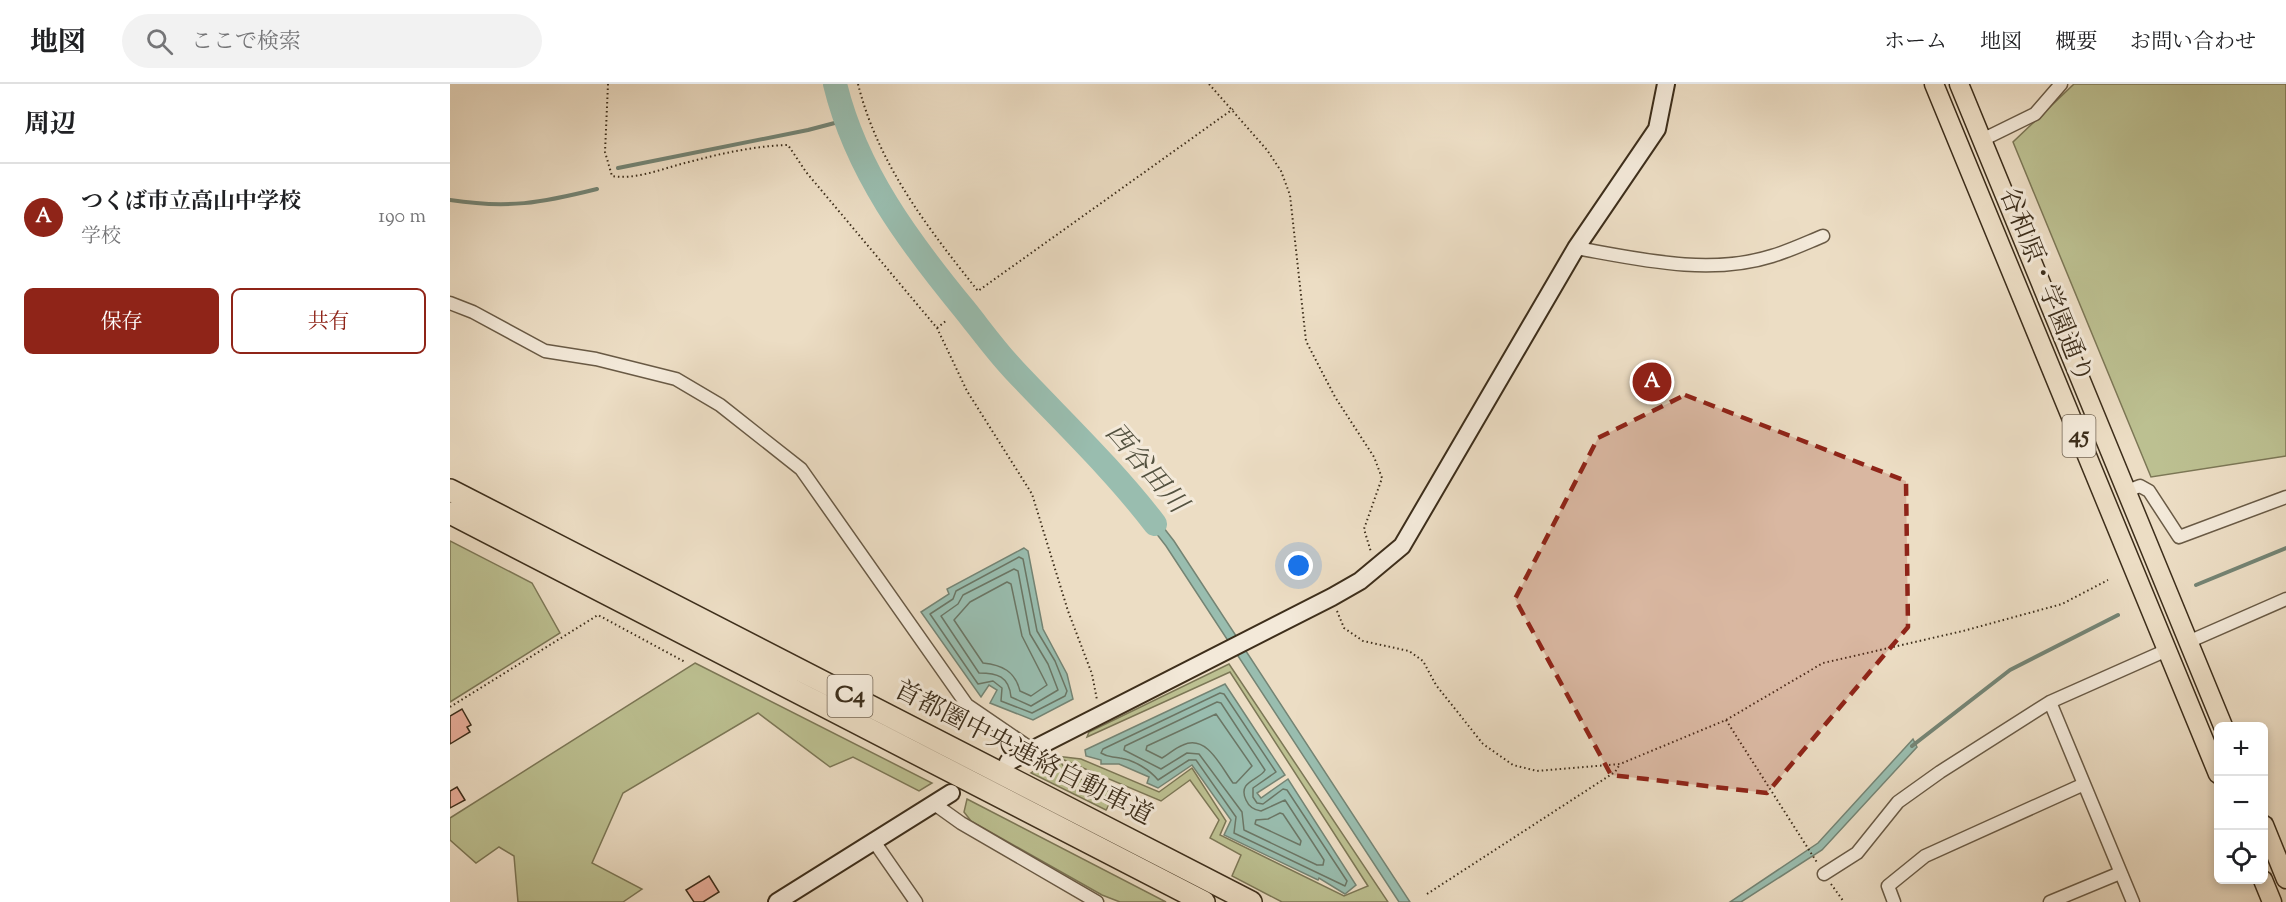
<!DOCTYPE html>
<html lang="ja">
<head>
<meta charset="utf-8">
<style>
	body { margin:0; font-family:"Sorts Mill Goudy","Noto Serif JP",serif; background:#f2f2f2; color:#202124 }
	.controls { position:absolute; right:18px; bottom:18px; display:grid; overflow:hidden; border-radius:9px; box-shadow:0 3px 9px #0003 }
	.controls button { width:54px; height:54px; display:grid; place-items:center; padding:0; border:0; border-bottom:2px solid #e0e0e0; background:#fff; color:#202124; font:30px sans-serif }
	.you { position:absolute; left:849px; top:482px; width:21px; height:21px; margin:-15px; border:4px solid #fff; border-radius:50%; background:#1a73e8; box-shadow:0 0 0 9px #1a73e833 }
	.badge { display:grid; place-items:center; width:39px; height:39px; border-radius:50%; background:#8f2418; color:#fff; font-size:20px; font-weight:700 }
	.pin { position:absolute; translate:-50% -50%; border:3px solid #fff; box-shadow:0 2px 6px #0006 }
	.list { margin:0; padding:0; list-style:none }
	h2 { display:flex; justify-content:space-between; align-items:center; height:78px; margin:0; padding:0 24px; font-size:26px }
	h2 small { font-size:20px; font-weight:400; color:#757577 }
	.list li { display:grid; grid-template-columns:39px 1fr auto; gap:18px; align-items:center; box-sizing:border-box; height:108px; padding:0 24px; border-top:2px solid #e0e0e0 }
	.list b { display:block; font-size:22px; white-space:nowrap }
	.list p { margin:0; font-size:20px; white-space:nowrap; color:#757577 }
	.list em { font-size:20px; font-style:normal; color:#757577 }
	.actions { display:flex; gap:12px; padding:18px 24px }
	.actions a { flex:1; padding:14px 0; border:2px solid #8f2418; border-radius:9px; text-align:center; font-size:21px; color:#8f2418 }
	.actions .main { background:#8f2418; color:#fff }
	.icon { flex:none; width:33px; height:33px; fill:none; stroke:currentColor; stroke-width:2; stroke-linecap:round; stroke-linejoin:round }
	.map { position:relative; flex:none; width:1836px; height:818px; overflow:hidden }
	header { display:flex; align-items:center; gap:36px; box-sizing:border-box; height:84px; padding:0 30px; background:#fff; border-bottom:2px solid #e0e0e0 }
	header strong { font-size:28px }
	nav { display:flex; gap:33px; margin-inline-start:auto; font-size:21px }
	.search { width:420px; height:54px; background:#f2f2f2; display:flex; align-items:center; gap:15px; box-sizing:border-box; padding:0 21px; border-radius:33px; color:#757577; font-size:22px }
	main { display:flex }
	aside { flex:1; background:#fff }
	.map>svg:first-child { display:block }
</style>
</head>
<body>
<header>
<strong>地図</strong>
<div class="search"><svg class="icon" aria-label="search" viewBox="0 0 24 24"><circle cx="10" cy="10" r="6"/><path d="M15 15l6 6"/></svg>ここで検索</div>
<nav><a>ホーム</a><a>地図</a><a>概要</a><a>お問い合わせ</a></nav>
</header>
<main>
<aside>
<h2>周辺<small></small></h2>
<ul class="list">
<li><span class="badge">A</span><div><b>つくば市立高山中学校</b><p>学校</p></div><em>190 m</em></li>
</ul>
<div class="actions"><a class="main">保存</a><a>共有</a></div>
</aside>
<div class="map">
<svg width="1836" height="818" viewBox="0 0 1836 818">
	<rect width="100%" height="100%" fill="#ecddc4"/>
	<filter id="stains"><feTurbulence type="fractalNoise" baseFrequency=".00333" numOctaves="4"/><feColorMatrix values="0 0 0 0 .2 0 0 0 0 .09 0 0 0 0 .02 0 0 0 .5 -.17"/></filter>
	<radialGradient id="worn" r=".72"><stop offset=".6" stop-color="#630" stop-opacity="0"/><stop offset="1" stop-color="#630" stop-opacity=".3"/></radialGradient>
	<path fill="#bcc091" stroke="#7c7756" stroke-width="1.5" d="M1624 0H1836V372L1701 393 1563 58Z
		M0 457 82 499 110 549 0 618Z
		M245 579 482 699 469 707 403 673 380 683 308 629 173 709 142 779 192 805 173 818H68L64 772 49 763 26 779 0 756V734Z
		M779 580 938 818H832L782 792 791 771 760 754 769 736 740 696 711 717 607 673 619 690 665 710 656 726 581 689 606 672 631 675 709 708 742 684 776 737 770 751 894 812 918 802 780 588 637 653 639 648Z
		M517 715 716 818H670L652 811 521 737 514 728Z"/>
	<path fill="#99bdaf" stroke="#748474" stroke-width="1.5" d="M689 412 724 457 960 818H949L716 462 682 418Z
		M574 464 578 467 593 545 617 590 623 615 583 636 540 619 547 606 539 601 531 613 471 528 499 510 497 505Z
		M775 600 835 691 807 709 811 714 838 695 906 801 895 810 869 794 868 796 774 751 781 736 742 681 708 704 697 699 699 693 669 680H651V676L636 672 635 666Z
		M1463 655 1467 663 1372 766 1291 818H1280L1368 759Z"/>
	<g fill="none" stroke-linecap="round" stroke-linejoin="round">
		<path stroke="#6b7665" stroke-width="1.5" d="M569 473 573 475 587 547 605 577 617 607 615 612 582 629 551 617 552 604 543 597 528 600 480 530 503 515 506 507Z
			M564 485 568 487 580 550 598 580 608 606 581 622 561 613C559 592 547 589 529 589L491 532 508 520 513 511Z
			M557 498 561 500 572 552 597 601 581 612 570 607C565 587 552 581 533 579L504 536 520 518Z
			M770 609 774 610 826 688 803 704V713L807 719 813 720 833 705 837 706 897 797 895 802 784 749 786 733 746 676H739L708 696C700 686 684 676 670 674 661 672 659 674 651 669L653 665Z
			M767 618 771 619 815 686C810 696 787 697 796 716 799 723 804 726 811 727L835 716 874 776 873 781H867L794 746 792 728 749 670 737 669 711 685 674 666 675 662Z
			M766 630 802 682 786 699H783C771 683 757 650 733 661 725 664 719 670 712 674L696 666 697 662Z
			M830 729 833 730 851 757 850 761 805 740 806 736 818 735Z"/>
		<path stroke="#748474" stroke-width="4" d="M168 84 358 46 396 36
			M0 116C58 125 91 119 147 105
			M1746 501 1836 464
			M1462 662 1560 586 1668 531"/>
		<path stroke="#99bdaf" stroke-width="24" d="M385 0C406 87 459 158 515 226 531 246 546 267 564 286 611 336 663 385 705 440"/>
	</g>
	<path fill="#e8ae9a" stroke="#3d2e1b" stroke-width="1.5" d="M12 625 21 641 17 643 20 648 0 660V632Z
		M7 703 15 716 0 724V707Z
		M259 792 269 808 253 818H244L236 806Z"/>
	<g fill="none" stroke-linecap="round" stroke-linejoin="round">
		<defs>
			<path id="street" d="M1532 56 1585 30 1611 0
				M1126 164C1188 175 1259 192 1322 172 1339 167 1356 159 1373 152
				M0 219 23 228 95 267 146 275 226 295 270 321 351 385 517 621 583 666
				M1677 407 1690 402 1699 407 1729 453 1836 413
				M1738 558 1836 515
				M1600 618 1683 818
				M483 719 511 739 647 818
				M423 756 466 818
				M1374 790 1407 769 1448 718 1490 688 1600 618 1717 566
				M1444 818 1438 802 1475 772 1632 701
				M1600 818 1670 789"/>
			<path id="secondary" d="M558 678 882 513 910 497 952 462 1126 164 1207 45 1216 0
				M327 818 501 709"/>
			<path id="primary" d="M1484 0 1768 690
				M1509 0 1773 642
				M1814 741 1836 795
				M1813 796 1822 818"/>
			<path id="highway" d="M0 406 801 818
				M0 429 754 818"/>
		</defs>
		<use href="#street" stroke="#695a45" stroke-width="15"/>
		<use href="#secondary" stroke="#3d2e1b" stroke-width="20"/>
		<use href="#primary" stroke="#3d2e1b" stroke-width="21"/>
		<use href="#highway" stroke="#3d2e1b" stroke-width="24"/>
		<path stroke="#3d2e1b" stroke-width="2" stroke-dasharray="1.5 3" stroke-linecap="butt" d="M158 0 155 68 162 92C186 96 211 85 235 79 269 70 303 62 338 61L356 88 487 244 517 307 582 410 618 527 642 590 647 616
			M408 0C428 80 477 143 528 207L783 25
			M759 0 817 66 831 87 840 111 856 257 885 313 924 373 932 394 914 445 921 468
			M487 244 497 236
			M887 527 894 544 913 557 959 567 973 577 986 601 1033 660 1063 681 1087 687 1170 680 1276 636 1373 579 1513 547 1612 520 1658 496
			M0 623 148 531 235 578
			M1276 636 1368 780
			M1381 800 1394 818
			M977 810 1165 688 1170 680"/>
		<use href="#street" stroke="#f3e9d9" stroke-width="12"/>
		<use href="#secondary" stroke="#f3e9d9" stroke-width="16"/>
		<use href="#primary" stroke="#ecddc4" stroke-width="18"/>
		<use href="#highway" stroke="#ecddc4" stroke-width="21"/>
	</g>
	<path fill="#8f2418" fill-opacity="0.2" stroke="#8f2418" stroke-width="4.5" stroke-dasharray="12 8" stroke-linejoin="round" d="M1235 311 1456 397 1458 543 1317 709 1161 691 1065 515 1148 354Z"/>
	<g text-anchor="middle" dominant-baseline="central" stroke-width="6" stroke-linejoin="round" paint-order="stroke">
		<g fill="#f3e9d9" stroke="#746654" stroke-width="1.5">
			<rect x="1612.5" y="331" width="33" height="42" rx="4.5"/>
			<rect x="377.5" y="591" width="45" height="42" rx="4.5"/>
		</g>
		<g font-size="24" font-weight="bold" fill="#3d2e1b">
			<text x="1629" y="352">45</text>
			<text x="400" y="612">C4</text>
		</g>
		<g font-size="26" fill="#3d2e1b" stroke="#f3e9d9">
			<text transform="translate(1595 202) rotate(68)">谷和原・学園通り</text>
			<text transform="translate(573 670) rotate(27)">首都圏中央連絡自動車道</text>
		</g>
		<g font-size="27" font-style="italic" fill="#545240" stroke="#f3e9d9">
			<text transform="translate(695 385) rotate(49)">西谷田川</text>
		</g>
	</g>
	<rect width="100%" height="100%" filter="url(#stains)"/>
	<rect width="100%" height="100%" fill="url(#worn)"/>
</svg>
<div class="controls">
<button>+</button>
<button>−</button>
<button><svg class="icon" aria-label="locate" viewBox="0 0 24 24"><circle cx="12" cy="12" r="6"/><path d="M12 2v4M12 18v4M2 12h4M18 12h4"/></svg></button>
</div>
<div class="you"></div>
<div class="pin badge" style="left:1202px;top:298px">A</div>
</div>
</main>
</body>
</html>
